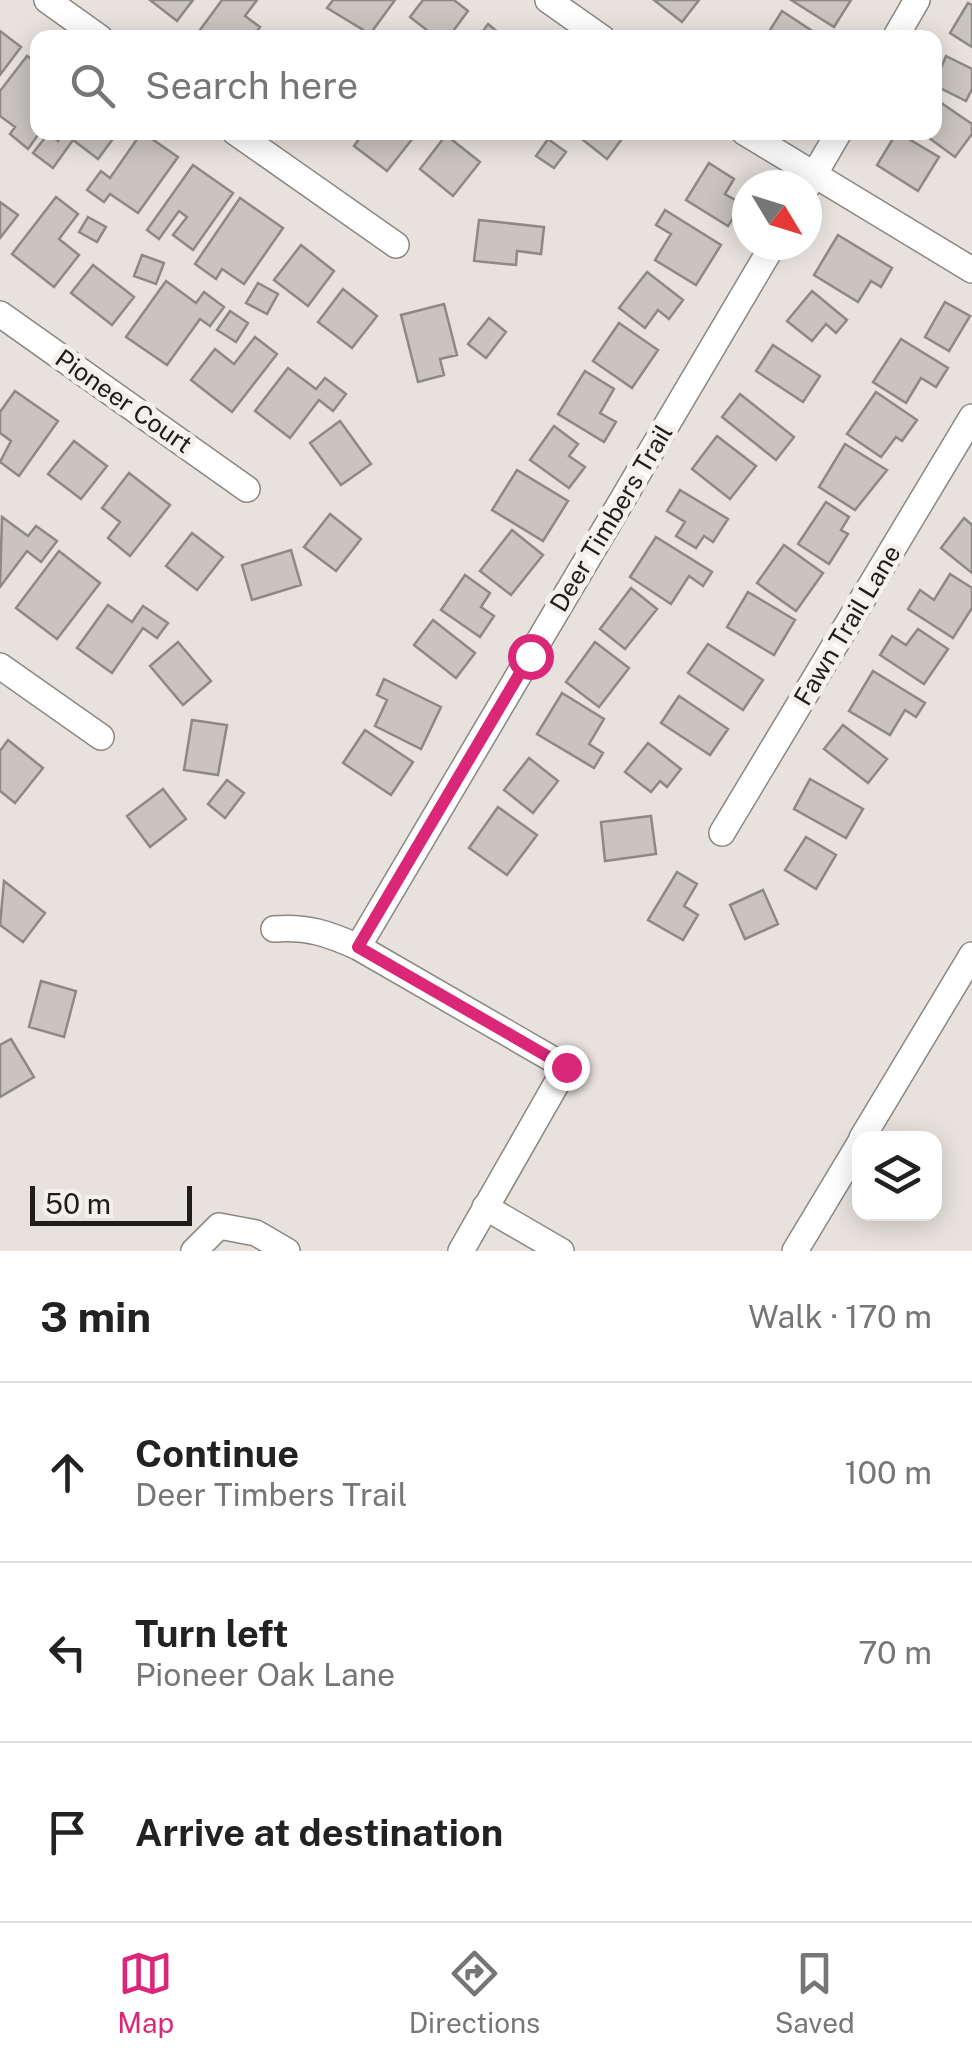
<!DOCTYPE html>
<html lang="en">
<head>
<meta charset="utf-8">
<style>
	body { margin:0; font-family:"Public Sans",sans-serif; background:#f6f6f6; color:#222 }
	.controls { position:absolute; right:30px; bottom:30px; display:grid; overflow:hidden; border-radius:20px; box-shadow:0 5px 25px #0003 }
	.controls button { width:90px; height:90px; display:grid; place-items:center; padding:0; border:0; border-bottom:2px solid #e0e0e0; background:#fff; color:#222; font:50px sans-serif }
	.compass { position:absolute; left:732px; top:170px; width:90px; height:90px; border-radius:50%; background:#fff; box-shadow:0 5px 25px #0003; rotate:128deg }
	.scale { position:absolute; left:30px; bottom:25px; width:162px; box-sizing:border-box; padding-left:10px; border:5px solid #1e1d1b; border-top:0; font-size:28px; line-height:35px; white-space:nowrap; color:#1e1d1b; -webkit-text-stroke:8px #f4f0eb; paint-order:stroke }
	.stop { position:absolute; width:30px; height:30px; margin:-22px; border:8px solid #db2777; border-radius:50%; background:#fff }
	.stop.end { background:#db2777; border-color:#fff; box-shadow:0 2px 10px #0008 }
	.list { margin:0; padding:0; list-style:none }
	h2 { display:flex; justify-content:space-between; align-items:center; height:130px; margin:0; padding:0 40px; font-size:42px }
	h2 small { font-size:32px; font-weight:400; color:#767676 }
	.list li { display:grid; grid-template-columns:65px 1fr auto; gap:30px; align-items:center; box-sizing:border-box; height:180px; padding:0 40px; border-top:2px solid #e0e0e0 }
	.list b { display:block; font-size:38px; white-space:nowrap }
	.list p { margin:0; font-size:32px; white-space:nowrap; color:#767676 }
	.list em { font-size:32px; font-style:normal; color:#767676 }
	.icon { flex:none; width:55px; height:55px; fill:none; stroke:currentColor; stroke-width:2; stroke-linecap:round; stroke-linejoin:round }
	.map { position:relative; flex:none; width:972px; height:1251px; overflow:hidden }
	.search { position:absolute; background:#fff; box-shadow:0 5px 25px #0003; left:30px; right:30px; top:30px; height:110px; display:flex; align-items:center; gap:25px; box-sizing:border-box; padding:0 35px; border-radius:20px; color:#767676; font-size:38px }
	.sheet { height:670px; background:#fff }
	nav { display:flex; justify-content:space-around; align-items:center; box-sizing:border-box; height:140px; border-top:2px solid #e0e0e0; background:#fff; font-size:28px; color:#767676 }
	nav a { display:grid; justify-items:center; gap:5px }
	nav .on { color:#db2777 }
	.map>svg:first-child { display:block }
</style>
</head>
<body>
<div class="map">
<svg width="972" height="1251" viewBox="0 0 972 1251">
	<rect width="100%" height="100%" fill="#e7e2de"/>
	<path fill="#c9c4c0" stroke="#8d8985" stroke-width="2.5" d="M150 0H193L177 21Z
		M222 0H257L245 16 260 27 252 38H202L197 34Z
		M333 0H395L370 34 327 8Z
		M423 0H454L468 11 448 38H437L410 17Z
		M654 0H699L682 22Z
		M791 0H851L834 27Z
		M968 3 972 5V47L950 33Z
		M782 11 823 38H765Z
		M488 24 505 38H478Z
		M0 31 21 47 0 75Z
		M27 56 38 64V114L32 121 40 132 28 149 10 134 15 127 0 116V91Z
		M946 56 972 69V89L966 101 934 85Z
		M934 98 972 124V134L955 157 921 132H934Z
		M64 132H118L98 159 73 140 53 168 33 153 48 134 58 141Z
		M142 132 178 157 138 213 110 194 104 202 87 190 101 171 110 178Z
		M364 132H406L413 138 387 171 354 146Z
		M573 132H627L607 159Z
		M897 132 939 157 918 191 877 165Z
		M446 135 480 162 453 196 420 169Z
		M548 139 566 152 554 168 536 156Z
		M709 163 734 179 725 194 742 204 728 226 686 200Z
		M193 165 233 193 193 250 173 235 187 217 179 211 159 239 147 230Z
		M56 197 78 214 59 239 79 255 54 287 12 254Z
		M240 198 283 228 244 284 222 269 216 279 195 264Z
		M0 202 18 215 0 238Z
		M665 210 721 245 696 285 655 260 671 234 656 225Z
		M88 217 106 227 97 242 79 232Z
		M479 220 544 227 541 254 517 251 516 265 474 261Z
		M838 235 892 268 881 287 871 281 858 302 814 275Z
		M301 245 334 271 308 306 274 280Z
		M142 255 164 263 156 284 134 276Z
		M93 265 134 297 112 325 71 293Z
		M647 272 683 300 669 319 658 310 645 328 619 308Z
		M166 281 196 303 204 292 224 307 210 326 200 319 167 365 126 337Z
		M258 283 278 294 267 314 246 303Z
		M343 289 377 316 352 348 318 322Z
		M812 291 847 320 836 333 826 324 812 341 787 321Z
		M945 302 970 316 949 351 925 337Z
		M444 304 457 355 440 359 444 375 418 382 401 315Z
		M230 311 248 323 236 342 217 330Z
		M489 318 506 332 486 358 468 344Z
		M619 323 658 350 632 388 593 361Z
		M255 337 277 354 232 412 191 380 215 349 234 364Z
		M901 339 948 368 936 387 921 378 906 403 873 382Z
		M773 345 820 376 803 402 756 371Z
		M288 368 316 389 325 378 346 394 333 411 319 400 290 438 255 411Z
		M585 371 614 389 600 413 616 422 604 442 558 414Z
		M15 391 58 421 19 476 0 462 11 441 0 433V412Z
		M876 392 917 420 902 441 896 437 881 457 847 434Z
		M740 394 794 437 776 460 722 417Z
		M340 421 371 464 341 485 310 443Z
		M554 426 578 444 569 456 585 467 569 488 530 460Z
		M717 436 756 466 730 499 692 469Z
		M74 441 107 466 81 499 48 474Z
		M845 444 887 470 855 510 819 487Z
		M517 470 568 501 543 541 492 510Z
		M129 473 170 505 130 556 108 538 120 522 102 508Z
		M680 490 728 519 713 542 704 536 696 548 676 536 685 522 667 511Z
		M826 502 849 517 841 530 848 534 829 564 798 544Z
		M330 514 361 539 336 571 304 547Z
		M2 517 28 536 36 526 57 541 41 562 27 551 0 587Z
		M964 518 972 525V573L941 548Z
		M512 530 543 555 511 595 480 571Z
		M192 533 223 557 197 590 166 566Z
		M656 537 712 572 703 586 689 576 671 604 630 577Z
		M784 545 823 573 796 611 757 583Z
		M291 550 301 585 252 600 242 565Z
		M59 551 100 583 57 639 16 608Z
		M950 574 972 588V608L953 638 908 609 920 590 934 600Z
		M465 575 490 593 481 607 494 616 480 637 441 610Z
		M631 588 657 609 625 649 600 629Z
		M748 592 795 620 774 655 727 627Z
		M108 605 132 622 143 606 168 623 157 638 143 628 112 673 77 648Z
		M433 620 475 653 456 678 414 645Z
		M918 629 948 649 924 684 880 655 892 636 906 645Z
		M178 642 211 681 183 705 150 666Z
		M595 642 629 668 599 707 566 682Z
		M708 644 763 680 743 710 688 673Z
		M873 671 925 703 916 717 905 710 890 735 849 711Z
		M384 679 441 707 421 749 375 726 387 700 377 695Z
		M562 693 604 719 589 744 603 753 594 768 537 734Z
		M679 696 728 729 710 755 661 723Z
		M192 720 227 725 218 775 184 770Z
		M843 725 887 759 868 783 824 749Z
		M365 730 413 762 391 795 343 763Z
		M8 740 43 768 15 803 0 791V751Z
		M648 743 681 769 667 787 660 781 651 792 625 772Z
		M529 758 558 781 533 813 504 790Z
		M810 779 863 809 846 838 794 809Z
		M227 780 244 793 225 818 208 804Z
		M163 789 186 819 150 847 127 816Z
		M498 807 537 835 507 875 469 848Z
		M651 816 656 854 605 861 601 822Z
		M806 837 836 855 816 889 785 870Z
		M677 872 697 884 684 906 698 915 683 940 648 920Z
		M4 881 45 913 23 942 0 925Z
		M763 890 778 924 745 939 730 905Z
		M41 981 76 991 64 1037 29 1027Z
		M11 1039 34 1077 0 1097V1045Z"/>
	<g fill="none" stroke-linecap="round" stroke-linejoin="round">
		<defs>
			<path id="minor" d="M47 0 100 38
				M548 0 602 38
				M895 38 917 0
				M235 132 396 245
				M744 132 972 270
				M807 187 839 132
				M0 314 247 489
				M0 666 101 737
				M722 833 972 417
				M274 929C307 926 329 934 358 947L566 1067 461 1251
				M358 947 773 245
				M862 1138 972 955
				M485 1207 561 1251
				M194 1251 219 1226 256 1233 287 1251
				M795 1251 860 1143"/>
		</defs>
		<use href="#minor" stroke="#8b8783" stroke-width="28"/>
		<use href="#minor" stroke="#fff" stroke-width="25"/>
	</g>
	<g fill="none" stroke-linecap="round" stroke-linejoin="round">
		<path stroke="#db2777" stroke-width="12" d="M530 656 358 947 566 1067"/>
	</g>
	<g text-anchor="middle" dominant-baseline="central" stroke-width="10" stroke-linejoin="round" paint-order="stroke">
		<g font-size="25" fill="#1e1d1b" stroke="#f4f0eb">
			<text transform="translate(124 401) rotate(35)">Pioneer Court</text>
			<text transform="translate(611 518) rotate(-59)">Deer Timbers Trail</text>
			<text transform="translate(847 625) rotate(-59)">Fawn Trail Lane</text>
		</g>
	</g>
</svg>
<div class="controls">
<button><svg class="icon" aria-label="layers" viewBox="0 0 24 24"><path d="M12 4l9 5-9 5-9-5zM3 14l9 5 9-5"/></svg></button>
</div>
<svg class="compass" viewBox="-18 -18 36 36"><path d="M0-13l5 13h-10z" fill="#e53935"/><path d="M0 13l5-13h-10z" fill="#767676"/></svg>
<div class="scale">50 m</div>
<div class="stop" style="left:530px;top:656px"></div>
<div class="stop end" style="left:566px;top:1067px"></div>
<div class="search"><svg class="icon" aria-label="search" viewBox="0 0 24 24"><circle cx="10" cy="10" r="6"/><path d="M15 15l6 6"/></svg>Search here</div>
</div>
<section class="sheet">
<h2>3 min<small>Walk · 170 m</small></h2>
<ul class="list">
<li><svg class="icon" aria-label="ahead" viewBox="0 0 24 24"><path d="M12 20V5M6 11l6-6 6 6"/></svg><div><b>Continue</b><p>Deer Timbers Trail</p></div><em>100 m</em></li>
<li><svg class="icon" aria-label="left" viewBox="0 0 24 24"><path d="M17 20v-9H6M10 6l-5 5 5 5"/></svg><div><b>Turn left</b><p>Pioneer Oak Lane</p></div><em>70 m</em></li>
<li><svg class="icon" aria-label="arrive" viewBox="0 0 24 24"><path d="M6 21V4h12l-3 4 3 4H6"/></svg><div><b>Arrive at destination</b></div></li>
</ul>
</section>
<nav>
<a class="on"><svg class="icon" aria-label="map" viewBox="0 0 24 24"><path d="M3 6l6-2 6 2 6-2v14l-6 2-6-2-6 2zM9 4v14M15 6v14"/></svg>Map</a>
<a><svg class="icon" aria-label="directions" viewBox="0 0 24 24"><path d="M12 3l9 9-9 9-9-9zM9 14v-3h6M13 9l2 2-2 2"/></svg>Directions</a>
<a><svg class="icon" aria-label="saved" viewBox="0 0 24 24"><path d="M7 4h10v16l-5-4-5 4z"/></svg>Saved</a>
</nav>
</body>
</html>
